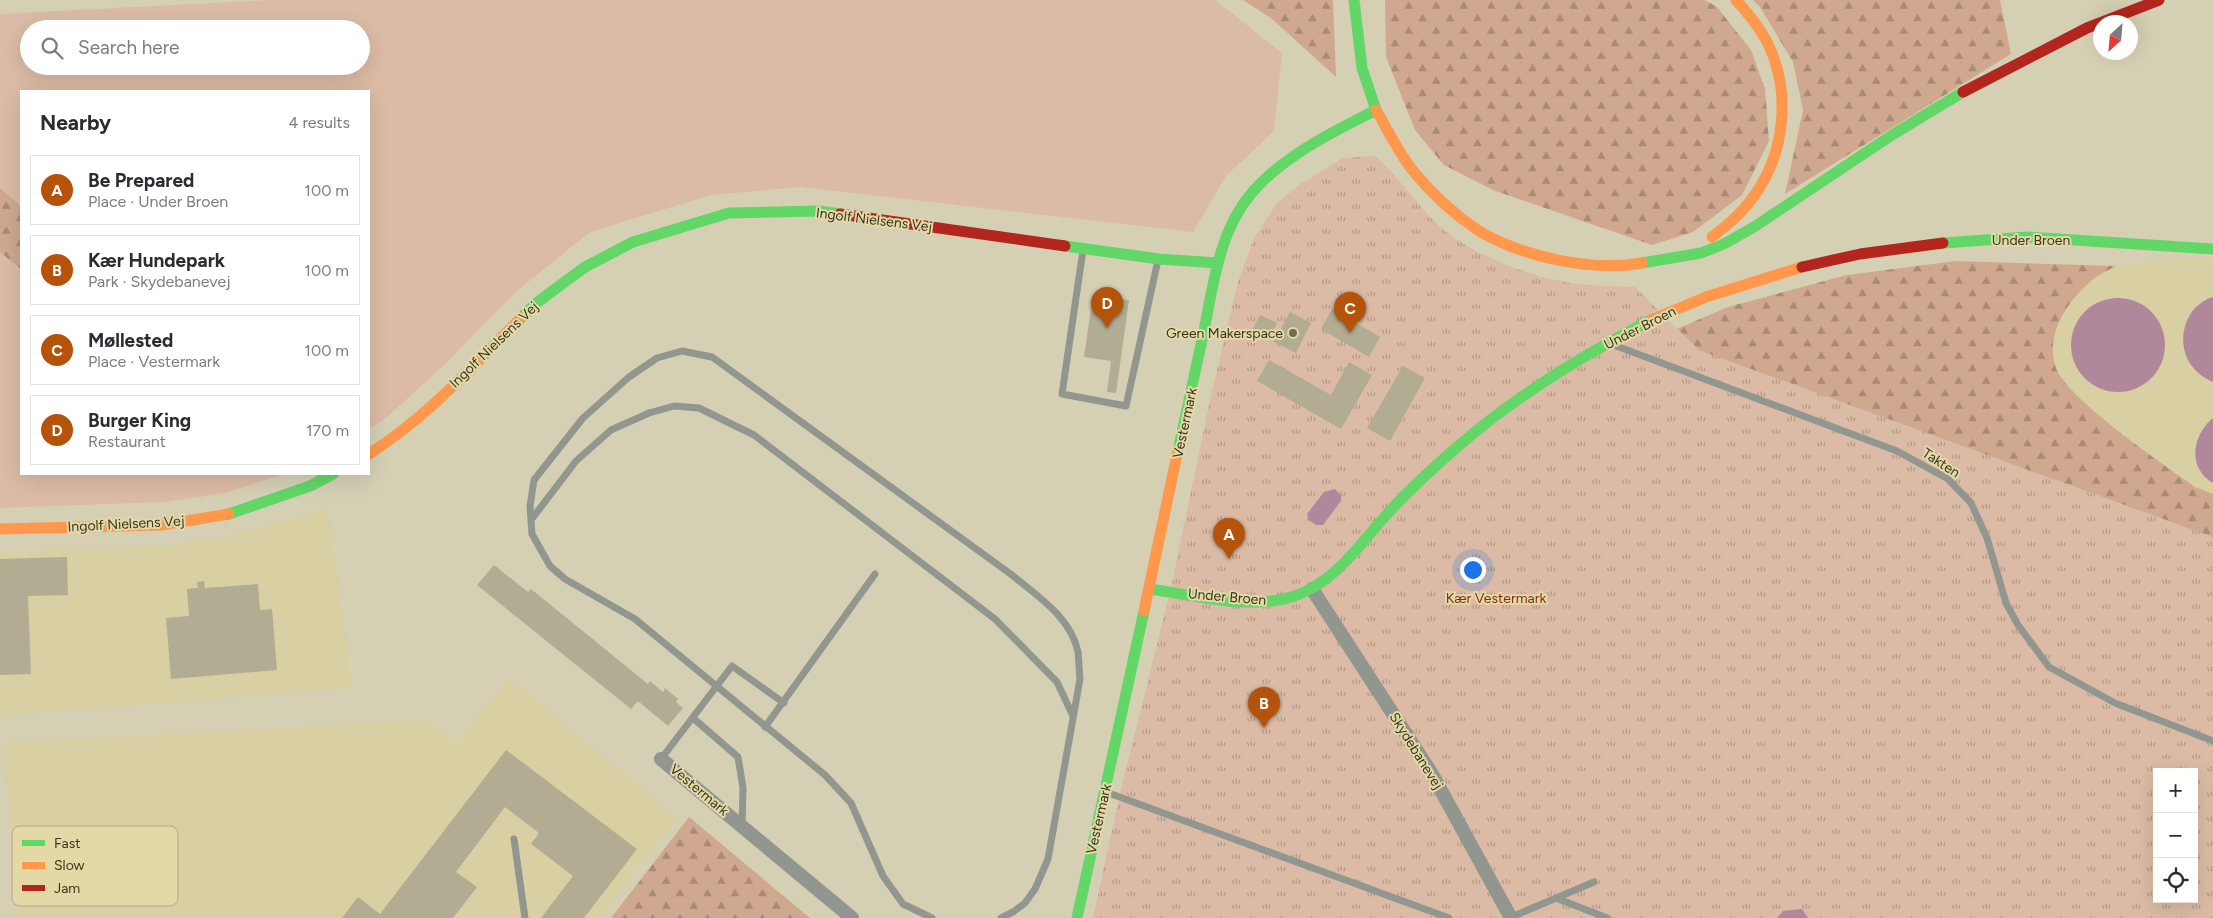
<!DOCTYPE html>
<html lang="en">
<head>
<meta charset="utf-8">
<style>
	body { margin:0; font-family:Figtree,sans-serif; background:#f2f2f3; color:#2b2b33 }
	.controls { position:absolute; right:15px; bottom:15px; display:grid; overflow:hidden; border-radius:0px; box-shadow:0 5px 20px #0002 }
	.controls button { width:45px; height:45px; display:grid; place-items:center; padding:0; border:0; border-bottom:1px solid #e1e1e2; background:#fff; color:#2b2b33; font:25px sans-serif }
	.compass { position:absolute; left:2093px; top:15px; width:45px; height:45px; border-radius:50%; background:#fff; box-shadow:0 5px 20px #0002; rotate:206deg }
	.you { position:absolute; left:1472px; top:569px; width:18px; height:18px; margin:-12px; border:4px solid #fff; border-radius:50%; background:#1a73e8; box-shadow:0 0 0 8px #1a73e833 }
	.badge { display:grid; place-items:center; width:32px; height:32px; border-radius:50%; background:#b45309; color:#fff; font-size:16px; font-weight:700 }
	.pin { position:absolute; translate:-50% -41px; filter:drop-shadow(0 1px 2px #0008) }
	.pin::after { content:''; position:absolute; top:26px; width:18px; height:15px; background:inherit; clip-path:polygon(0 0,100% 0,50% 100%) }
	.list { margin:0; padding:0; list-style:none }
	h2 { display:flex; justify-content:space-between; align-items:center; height:65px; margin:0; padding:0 20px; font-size:21px }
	h2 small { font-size:16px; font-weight:400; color:#7c7c81 }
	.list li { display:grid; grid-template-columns:32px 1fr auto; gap:15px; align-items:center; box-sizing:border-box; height:70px; margin:0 10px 10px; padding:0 10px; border:1px solid #e1e1e2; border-radius:0px }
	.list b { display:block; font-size:19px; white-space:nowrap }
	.list p { margin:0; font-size:16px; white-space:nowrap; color:#7c7c81 }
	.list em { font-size:16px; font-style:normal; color:#7c7c81 }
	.icon { flex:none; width:28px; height:28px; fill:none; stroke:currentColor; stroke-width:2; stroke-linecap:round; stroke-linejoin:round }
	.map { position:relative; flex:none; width:2213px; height:918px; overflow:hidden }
	.search { position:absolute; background:#fff; box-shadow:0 5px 20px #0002; left:20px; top:20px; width:350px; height:55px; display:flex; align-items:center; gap:12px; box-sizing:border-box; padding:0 18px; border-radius:28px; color:#7c7c81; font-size:19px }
	.panel { position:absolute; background:#fff; box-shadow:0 5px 20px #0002; left:20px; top:90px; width:350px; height:385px; border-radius:0px }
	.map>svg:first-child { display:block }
</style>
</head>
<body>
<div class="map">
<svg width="2213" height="918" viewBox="0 0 2213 918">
	<defs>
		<pattern id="forest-firs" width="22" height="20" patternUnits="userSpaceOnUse" patternTransform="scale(1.25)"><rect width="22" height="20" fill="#cfa88f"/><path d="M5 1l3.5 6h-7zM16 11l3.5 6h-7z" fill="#a98a74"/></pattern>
		<pattern id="park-tufts" width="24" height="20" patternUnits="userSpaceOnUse" patternTransform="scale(1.25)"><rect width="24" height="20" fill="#dbbba5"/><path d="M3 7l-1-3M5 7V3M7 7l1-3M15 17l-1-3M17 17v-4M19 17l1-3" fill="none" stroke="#b39986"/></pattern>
	</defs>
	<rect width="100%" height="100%" fill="#d5d0b4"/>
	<path fill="#d8cfa3" d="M2177 259 2213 260V494L2195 487 2098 415 2074 393 2055 366 2052 341 2065 308 2091 281 2116 266Z
		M328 509 353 688 0 716V552L157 547 226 537Z
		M509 677 677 818 599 918H18L3 743 424 720 457 741Z"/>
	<path fill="#dbbba5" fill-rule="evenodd" d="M271 0H1215L1282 53 1274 131 1226 176 1193 232 801 187 711 195 590 232 518 290 443 366 386 418 369 429V91H21V474H284L225 493 164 502 0 508V14ZM29 29H361V66H29Z"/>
	<path fill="url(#forest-firs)" d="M1243 0H1333L1336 77 1272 19Z
		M1385 0H1705L1717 7 1751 50 1765 89 1769 141 1742 195 1693 232 1652 245 1493 190 1444 165 1415 130 1386 57Z
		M1753 0H2000L2011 54 1785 194 1803 110 1793 62 1760 7Z
		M0 188 21 206V269L0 252Z
		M1956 261 2116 266C2107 271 2097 275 2090 282 2067 302 2046 333 2055 365 2063 397 2165 465 2195 487L2213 494V545L1644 343 1728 307 1847 275Z
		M689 817 810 918H611Z"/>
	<path fill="url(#park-tufts)" fill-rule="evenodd" d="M1375 156C1398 175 1413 200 1434 221 1466 253 1533 279 1578 284 1597 286 1616 286 1635 287L1699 350 2213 537V918H1093L1119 797 1170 592 1210 400 1238 282 1254 238 1277 203 1302 183 1343 158ZM2157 772H2194V899H2157Z"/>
	<path fill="#b1889b" d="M195 21 220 29H130L136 23 149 24Z
		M144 66H198L196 69 158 72Z
		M2213 297V382C2184 370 2175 339 2191 313 2196 306 2205 299 2213 297Z
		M2071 345a47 47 0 1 1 94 0a47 47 0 1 1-94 0Z
		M2213 418V483C2187 468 2192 435 2213 418Z
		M1335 489 1341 495V501L1323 525H1316L1309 520 1307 514 1324 492Z
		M1802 909 1808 918H1777L1783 911Z"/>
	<path fill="#b1ac92" d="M1093 295 1129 300 1116 393 1107 392 1111 361 1084 357Z
		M1332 309 1380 337 1369 357 1321 329Z
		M1290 312 1311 323 1296 353 1274 342Z
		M1260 315 1277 323 1269 339 1252 330Z
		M1269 360 1331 395 1349 362 1372 375 1341 429 1257 381Z
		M1403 366 1425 378 1390 441 1367 428Z
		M67 557 68 595 28 596 31 674 0 675V559Z
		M494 565 528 592 531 589 648 684 650 681 663 692 665 688 678 699 676 702 683 708 668 726 638 701 631 709 477 585Z
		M204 581 205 588 258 584 260 610 272 609 277 670 171 679 166 618 189 616 187 589 198 588 197 582Z
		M506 750 637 849 584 918H541L573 876 531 844 539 833 505 807 456 872 477 887 453 918H342L358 897 380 914Z"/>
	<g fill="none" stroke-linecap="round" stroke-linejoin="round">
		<path stroke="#91968f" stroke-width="7" d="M1083 250 1062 394 1126 406 1158 260
			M1611 344 1897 451 1948 479 1971 503 1987 538 2006 603 2018 625 2049 667 2115 703 2213 741
			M531 520 576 461 611 430 649 413 674 406 699 408 754 435 995 619 1057 682 1073 716
			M693 718 738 757 743 788 742 826
			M765 727 875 574
			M661 759 732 666 784 703
			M1106 792 1449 918
			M514 839 525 918
			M1556 898 1607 918
			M932 918 903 904 883 876 851 803 825 775 635 619 565 579 550 566 532 534 530 506 534 480 583 418 629 377 657 358 682 351 712 357 1012 575C1037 596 1071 617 1078 652 1079 661 1079 670 1080 679L1048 859 1035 889 1025 903 1013 912 1001 918
			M1509 918 1594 882"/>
		<path stroke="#91968f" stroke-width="14" d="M1312 589 1432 774 1511 918
			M661 759 852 918"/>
		<path stroke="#63d668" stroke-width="11" d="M1943 243 2027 237 2213 249
			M1065 246 1159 259 1218 263
			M1642 263 1701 253 1724 244 1754 227 1892 135 1963 92
			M519 320 535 304 585 267 633 242 729 213 819 211 840 214
			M1178 450C1187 411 1195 371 1204 331 1214 280 1220 224 1259 185 1291 152 1335 131 1376 110L1362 68 1354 0
			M229 514 310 486 333 474
			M1149 589C1195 595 1250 611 1295 596 1337 581 1361 542 1390 511 1410 489 1433 468 1456 448 1515 396 1581 356 1651 320
			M1077 918 1144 611"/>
		<path stroke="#ff974d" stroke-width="11" d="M1376 110C1388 130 1399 154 1414 172 1432 194 1455 215 1479 231 1523 257 1592 272 1642 263
			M1712 237C1726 226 1740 215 1751 200 1786 155 1792 90 1766 40 1758 25 1747 12 1736 0
			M1651 320 1706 297 1802 267
			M369 454C426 418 472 367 519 320
			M0 529 162 525 229 514
			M1144 611 1178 450"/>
		<path stroke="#b3261e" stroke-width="11" d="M1963 92 2087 28 2159 0
			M840 214 1065 246
			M1802 267 1860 254 1943 243"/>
	</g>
	<circle fill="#6f6b54" stroke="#e3d9a6" stroke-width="2" cx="1293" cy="333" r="5"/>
	<g text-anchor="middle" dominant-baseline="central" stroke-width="4" stroke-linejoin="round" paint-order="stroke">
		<g font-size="14" fill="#383420" stroke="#e3d9a6">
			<text transform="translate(874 220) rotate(7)">Ingolf Nielsens Vej</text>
			<text x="2031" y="240">Under Broen</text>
			<text transform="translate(1640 328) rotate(-27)">Under Broen</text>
			<text transform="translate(494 345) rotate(-44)">Ingolf Nielsens Vej</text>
			<text transform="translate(1185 423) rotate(-78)">Vestermark</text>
			<text transform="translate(1941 463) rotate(33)">Takten</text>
			<text transform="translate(126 524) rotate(-3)">Ingolf Nielsens Vej</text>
			<text transform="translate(1227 597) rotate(5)">Under Broen</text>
			<text transform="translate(1416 751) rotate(58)">Skydebanevej</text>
			<text transform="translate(699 790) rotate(40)">Vestermark</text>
			<text transform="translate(1099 819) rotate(-77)">Vestermark</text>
		</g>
		<g font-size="14" fill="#383420" stroke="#e3d9a6" text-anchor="end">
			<text x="1283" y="333">Green Makerspace</text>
		</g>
		<g font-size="14" fill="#7f2e11" stroke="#e3d9a6">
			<text x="1496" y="598">Kær Vestermark</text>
		</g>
	</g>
	<rect x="12" y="826" width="166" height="80" rx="8" fill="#e3d9a6" stroke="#b0a87e" stroke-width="1"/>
	<rect x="22" y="840" width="23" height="6" fill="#63d668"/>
	<rect x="22" y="862" width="23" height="7" fill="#ff974d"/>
	<rect x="22" y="885" width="23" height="6" fill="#b3261e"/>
	<g font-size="14" fill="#383420">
		<text x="54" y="848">Fast</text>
		<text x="54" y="870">Slow</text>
		<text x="54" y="893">Jam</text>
	</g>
</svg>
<div class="controls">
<button>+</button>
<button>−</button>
<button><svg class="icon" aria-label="locate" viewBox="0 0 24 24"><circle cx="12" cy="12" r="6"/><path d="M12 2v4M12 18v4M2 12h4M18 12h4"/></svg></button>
</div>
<svg class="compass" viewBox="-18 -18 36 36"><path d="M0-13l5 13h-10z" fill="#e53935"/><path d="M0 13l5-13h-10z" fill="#7c7c81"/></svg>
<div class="you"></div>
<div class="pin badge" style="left:1229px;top:559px">A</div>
<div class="pin badge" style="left:1264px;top:728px">B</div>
<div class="pin badge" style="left:1350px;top:333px">C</div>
<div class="pin badge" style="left:1107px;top:328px">D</div>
<div class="search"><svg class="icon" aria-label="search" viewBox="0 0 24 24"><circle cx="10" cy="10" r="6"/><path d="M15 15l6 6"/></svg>Search here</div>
<section class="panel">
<h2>Nearby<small>4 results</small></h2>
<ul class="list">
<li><span class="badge">A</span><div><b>Be Prepared</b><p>Place · Under Broen</p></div><em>100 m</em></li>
<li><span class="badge">B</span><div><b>Kær Hundepark</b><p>Park · Skydebanevej</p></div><em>100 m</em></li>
<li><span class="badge">C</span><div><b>Møllested</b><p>Place · Vestermark</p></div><em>100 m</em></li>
<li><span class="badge">D</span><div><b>Burger King</b><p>Restaurant</p></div><em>170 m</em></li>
</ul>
</section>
</div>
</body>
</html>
